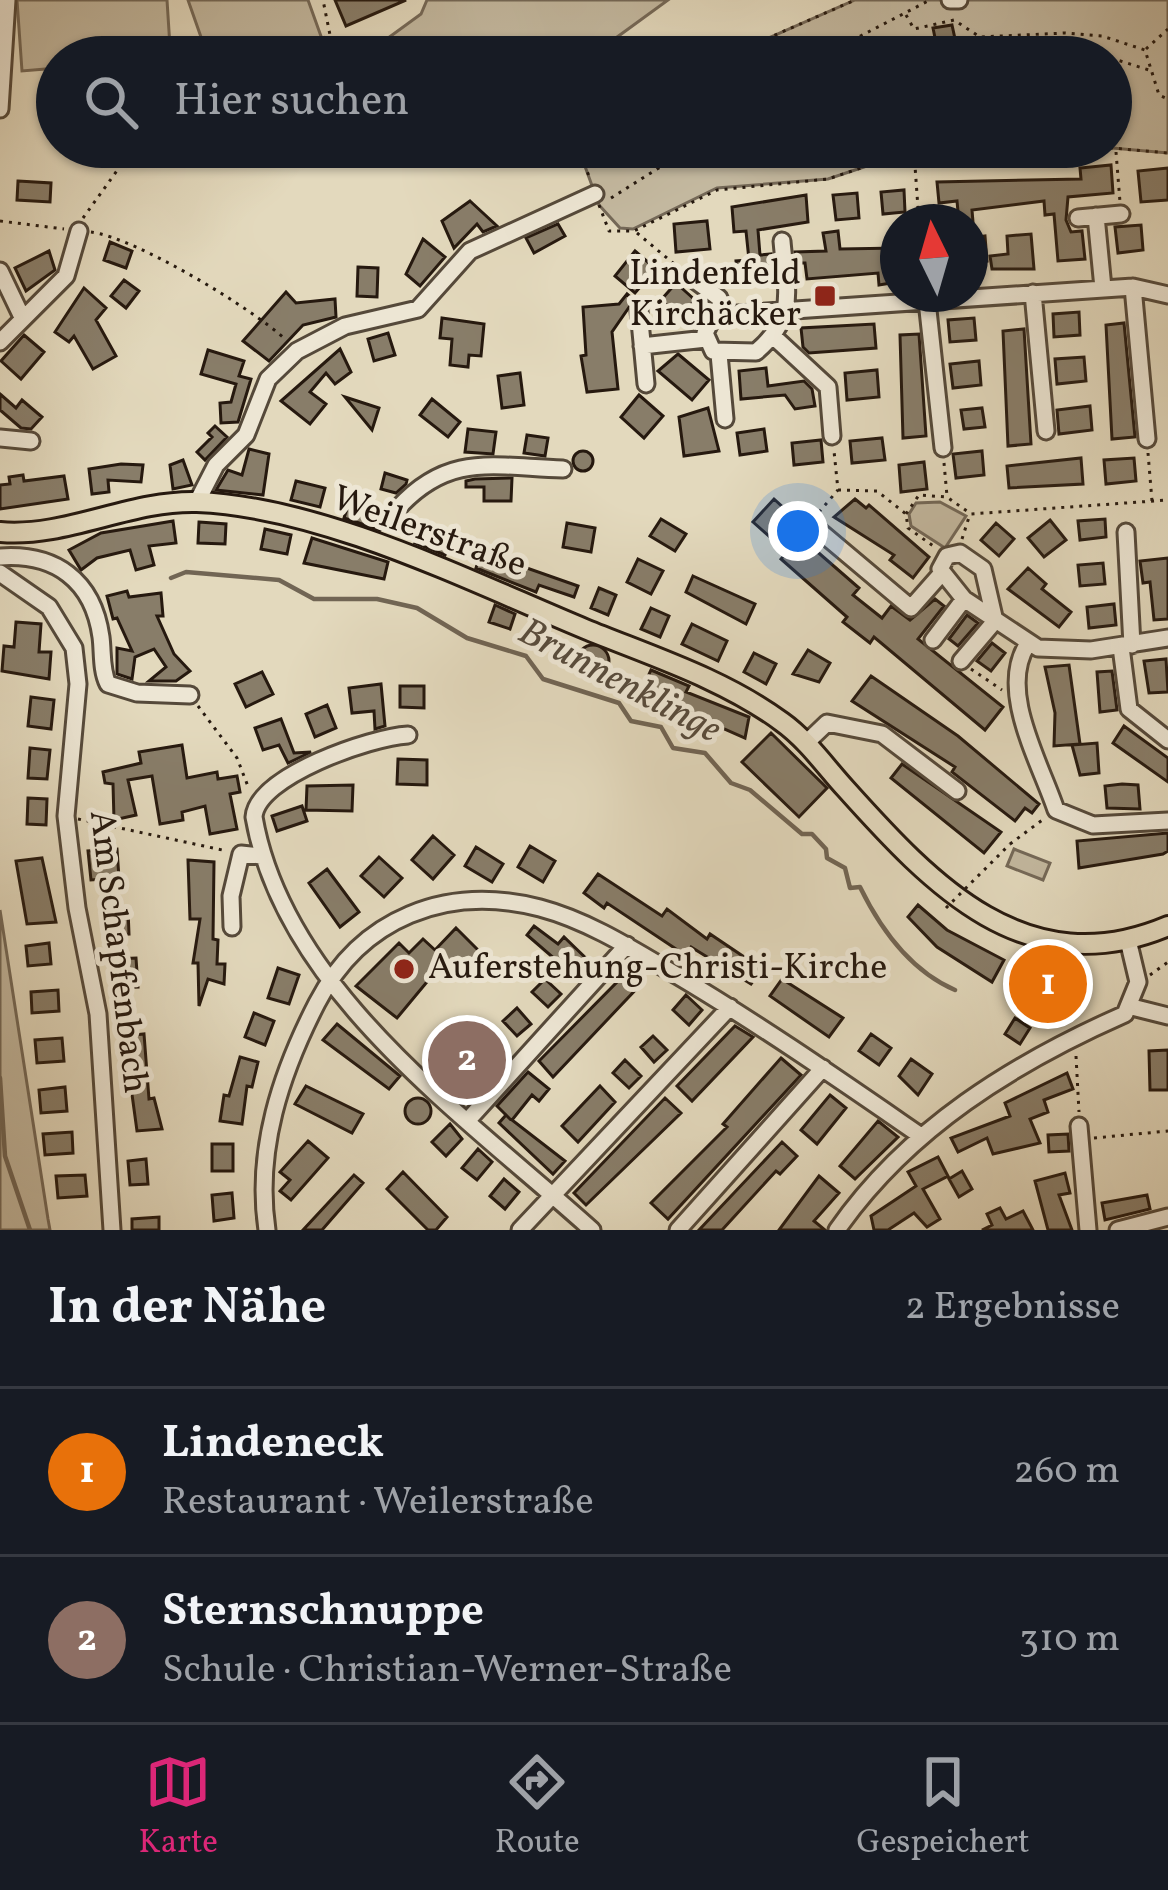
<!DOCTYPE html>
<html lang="de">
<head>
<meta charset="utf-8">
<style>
	body { margin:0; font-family:Vollkorn,serif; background:#242831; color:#f1f3f6 }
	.compass { position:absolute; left:880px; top:204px; width:108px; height:108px; border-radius:50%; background:#171b24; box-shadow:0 3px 9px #0004; rotate:355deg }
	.you { position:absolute; left:798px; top:531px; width:42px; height:42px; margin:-30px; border:9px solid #fff; border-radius:50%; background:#1a73e8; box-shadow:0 0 0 18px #1a73e833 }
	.badge { display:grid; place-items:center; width:78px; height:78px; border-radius:50%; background:#db2777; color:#fff; font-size:39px; font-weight:700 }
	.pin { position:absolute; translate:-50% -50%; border:6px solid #fff; box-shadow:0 3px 12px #0006 }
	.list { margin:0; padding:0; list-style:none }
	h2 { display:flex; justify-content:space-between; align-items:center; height:156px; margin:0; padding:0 48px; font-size:51px }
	h2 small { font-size:39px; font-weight:400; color:#9ea1a6 }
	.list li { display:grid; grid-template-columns:78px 1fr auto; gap:36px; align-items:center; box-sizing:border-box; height:168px; padding:0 48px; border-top:3px solid #363941 }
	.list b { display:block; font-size:45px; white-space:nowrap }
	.list p { margin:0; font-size:39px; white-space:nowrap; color:#9ea1a6 }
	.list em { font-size:39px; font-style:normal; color:#9ea1a6 }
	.icon { flex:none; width:66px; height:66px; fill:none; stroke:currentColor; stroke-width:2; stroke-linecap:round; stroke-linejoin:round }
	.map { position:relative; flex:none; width:1168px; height:1230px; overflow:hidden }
	.search { position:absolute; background:#171b24; box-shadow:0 3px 9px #0004; left:36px; right:36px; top:36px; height:132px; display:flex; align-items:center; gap:30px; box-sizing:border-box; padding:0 42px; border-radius:66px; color:#9ea1a6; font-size:45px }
	.sheet { height:492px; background:#171b24 }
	nav { display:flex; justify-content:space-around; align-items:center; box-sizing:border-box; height:168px; border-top:3px solid #363941; background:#171b24; font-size:33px; color:#9ea1a6 }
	nav a { display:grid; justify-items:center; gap:6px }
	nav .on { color:#db2777 }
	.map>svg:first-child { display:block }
</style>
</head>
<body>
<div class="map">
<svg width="1168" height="1230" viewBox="0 0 1168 1230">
	<rect width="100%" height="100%" fill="#e3d9bd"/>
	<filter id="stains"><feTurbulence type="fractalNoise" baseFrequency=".00167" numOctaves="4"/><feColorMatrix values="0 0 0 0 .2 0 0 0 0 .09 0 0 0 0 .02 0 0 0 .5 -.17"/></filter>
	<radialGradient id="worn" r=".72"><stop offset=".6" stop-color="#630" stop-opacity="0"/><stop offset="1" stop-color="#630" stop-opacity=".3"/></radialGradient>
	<path fill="#c3b89f" stroke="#746857" stroke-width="3" d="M17 0H167L170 47 57 57V68L22 71Z
		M188 0H308L322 39 271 57H208Z
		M427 0H668L613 40 543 57H362L421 14Z
		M855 0H1168V153L1101 147H1111V57H725Z
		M578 147H924L828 179 717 188 633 229 620 228 599 205Z
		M940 502 966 516 945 548 911 526 909 514 916 503Z
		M1014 849 1050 863 1043 880 1007 866Z
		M0 910 48 1219 50 1230H0Z"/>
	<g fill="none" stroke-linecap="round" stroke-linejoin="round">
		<path stroke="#716554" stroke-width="4.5" d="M171 578 186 572 279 580 314 599H377L417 608 467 638 526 656 543 679 619 703 631 721 661 727 673 748 705 753 731 783 750 790 802 834H812L826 849 827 858 845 868 850 888 860 887C881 930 911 971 955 990
			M0 1078 5 1156 30 1230"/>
	</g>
	<path fill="#887d69" stroke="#26190f" stroke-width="3" d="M335 0H406L346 26Z
		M952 25 959 57H939L933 28Z
		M610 147H652V149L615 161Z
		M1111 165 1113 193 1068 197 1066 220 1071 232 1082 231 1085 259 1058 261 1054 214 1045 215 1044 201 972 210 973 222H959L957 201 939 203 937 182 1081 179 1080 168Z
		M1168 168V200L1141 202 1138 171Z
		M18 181 51 183 50 202 17 200Z
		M904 190 905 212 883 214 881 192Z
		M857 193 859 218 836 220 833 195Z
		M806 195 808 222 758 230 760 255 771 254 768 283 738 284 736 261 749 260 746 231 734 232 732 207Z
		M470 201 497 226 483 232 477 224 454 248 442 221Z
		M707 221 710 249 676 252 674 224Z
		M558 224 565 236 534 253 526 238Z
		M1141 225 1143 250 1118 253 1115 227Z
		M838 231 840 249 898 248V272H890L891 283 879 285 878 273 807 279 805 263H796L795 252 826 251 823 233Z
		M1031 234 1034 269H992L990 256 1008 254 1007 236Z
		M985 236 987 261 970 262V238Z
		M423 239 445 257 420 286 406 274Z
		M110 242 132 251 126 268 104 260Z
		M49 251 55 270 26 291 15 268Z
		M635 251 656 269 635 293 615 276Z
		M358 267 378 268 377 297 357 296Z
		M124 280 139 291 126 308 111 296Z
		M676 283 695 300 680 317 661 300Z
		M84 288 106 308 96 320 116 356 93 369 74 336 69 342 55 332Z
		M286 292 296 303 335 299 336 317 303 325 269 361 243 341Z
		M627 294 634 300 612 332 618 389 587 392 581 356 586 355 583 307 619 304Z
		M1079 312 1080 335 1054 337 1053 314Z
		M442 318 484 324 481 356 469 355 468 367 450 365 452 339 440 338Z
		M974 318 976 340 950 342 948 320Z
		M1124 323 1135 437 1112 439 1106 325Z
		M874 324 876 348 809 353 803 347 801 328Z
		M1024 329 1031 444 1008 446 1003 331Z
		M388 333 395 355 374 361 368 339Z
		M919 334 926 436 903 438 900 335Z
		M24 335 44 352 21 379 1 361Z
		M340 349 351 372 335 384 326 373 310 392 326 404 310 424 281 401Z
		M208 350 244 361 239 376 251 379 238 422 221 423 220 403 231 402 236 384 201 374Z
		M678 354 709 380 692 400 658 371Z
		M1084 357 1086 381 1057 384 1055 359Z
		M979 361 981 385 953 388 950 364Z
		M766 368 768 386 804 381 812 389 815 406 795 409 785 395 741 399 739 371Z
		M877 370 879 397 847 400 845 373Z
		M520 373 524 405 502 408 498 376Z
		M0 394 16 408 22 400 42 417 31 429 21 428 0 410Z
		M639 395 663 416 644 438 621 417Z
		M345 397 379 408 372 430Z
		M432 399 460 422 448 437 420 415Z
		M1090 406 1092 430 1059 434 1057 410Z
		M708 408 719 451 684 456 679 417Z
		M982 408 985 427 964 429 961 410Z
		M215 426 227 437 205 460 197 452 212 437 208 433Z
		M468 429 496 432 493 454 465 452Z
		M764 429 767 451 740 455 737 433Z
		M527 435 548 438 545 456 524 453Z
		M882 438 885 460 852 463 850 441Z
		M821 440 823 462 794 465 792 443Z
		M249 449 269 454 263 495 216 490 228 470 242 475Z
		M982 451 984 475 956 478 953 454Z
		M573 461a10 10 0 1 1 20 0a10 10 0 1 1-20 0Z
		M1081 458 1083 484 1009 488 1007 466Z
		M1134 458 1136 481 1106 484 1104 460Z
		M183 460 192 485 173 489 170 465Z
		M924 462 927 489 901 492 899 465Z
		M121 464 143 465 141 482 108 480 109 492 92 494 89 469Z
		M385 473 407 480 406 484 396 493 381 489Z
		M23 475 24 481 64 476 68 499 0 509V485L10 484 9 477Z
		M512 478 511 501H484V487H466V481L475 479Z
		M296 481 325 488 320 507 291 500Z
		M358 496 385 513 380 530 344 518 349 502 356 504Z
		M774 499 797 520 790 528 859 588 853 595 882 618 891 606 910 620 935 599 944 606 918 639 1003 707 985 730 874 637 870 643 843 622 847 617 781 559 787 552 753 522Z
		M855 499 866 508 869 505 929 557 913 578 890 560 894 555 834 517Z
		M661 519 686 534 675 551 650 536Z
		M1105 519 1106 537 1080 540 1078 521Z
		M1050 520 1066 540 1044 557 1028 538Z
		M173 521 176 543 149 546 154 565 136 570 130 550 97 558 81 570 69 550 101 533Z
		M199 522 226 524 225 544 198 543Z
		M567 523 595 528 591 552 563 547Z
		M996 523 1014 539 999 556 981 540Z
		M424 525 452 538 445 555 415 543Z
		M265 529 291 535 287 554 261 549Z
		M312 538 388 562 384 579 304 563Z
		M481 552 578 586 574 597 539 585 536 592 476 568Z
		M1168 558V619L1154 620 1150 582 1143 583 1140 561Z
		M638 559 663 571 651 594 627 582Z
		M1103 563 1105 584 1080 586 1078 565Z
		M1028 568 1046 584 1042 589 1071 612 1059 627 1008 589Z
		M693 576 755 604 746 624 686 592Z
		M599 588 616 595 608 615 591 608Z
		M127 591 129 597 161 593 163 616H157L174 654 190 671 176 681H149L166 667 154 649 135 657 132 679 117 674V648L132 651 117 618 113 619 107 596Z
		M1114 604 1116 625 1089 628 1087 607Z
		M495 605 515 614 510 629 489 622Z
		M651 608 669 616 660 637 641 629Z
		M967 615 978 623 958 646 949 639Z
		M16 622 41 624 39 652H51L49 679 2 671 4 646 14 647Z
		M692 624 727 641 718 661 682 644Z
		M992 643 1005 653 991 671 977 661Z
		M577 661a16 16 0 1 1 32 0a16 16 0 1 1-32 0Z
		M808 650 830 663 819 682 793 674Z
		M754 653 776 664 766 684 744 672Z
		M1166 659 1168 692 1149 693 1144 661Z
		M1069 665 1080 744 1054 746 1055 713 1045 667Z
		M651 670 689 686 686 692 749 717 745 738 641 692Z
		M1112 671 1117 710 1100 712 1097 672Z
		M262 672 273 694 246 707 235 684Z
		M871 676 958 736 1039 804 1032 813 1025 808 1015 821 952 772 955 767 852 701Z
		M381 684 385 726 375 729 374 711 352 713 349 688Z
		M400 686H424V708L400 707Z
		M31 697 54 700 51 729 28 726Z
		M327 705 336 728 315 737 306 714Z
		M281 719 294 753 311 752 288 763 279 745 263 750 255 728Z
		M1124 726 1168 758V782L1113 743Z
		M771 733 827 788 799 817 742 762Z
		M1097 743 1099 773 1080 775 1072 745Z
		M182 745 187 778 217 772 218 779 237 776 240 792 230 794 237 829 210 834 205 806 182 812 183 820 160 824 152 776 128 780 136 815 114 820 113 784 105 783 103 772 141 763 139 752Z
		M30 748 50 750 47 779 28 778Z
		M398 759 427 760V785L397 784Z
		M902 764 1001 832 984 853 891 778Z
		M1122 784 1138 785 1140 809 1107 808 1105 786Z
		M353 785 352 811 306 810 307 786Z
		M28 798 47 799 46 825 27 824Z
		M302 806 307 821 277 831 272 816Z
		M1168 833V851L1163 854 1079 868 1077 841Z
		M433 836 454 855 433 879 412 860Z
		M530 846 555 861 543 882 518 867Z
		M476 847 503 864 492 882 465 866Z
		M117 849 119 878 91 880 88 851Z
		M379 857 402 878 384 897 361 876Z
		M42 858 56 922 27 924 16 861Z
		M188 860 214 862 213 939 218 940 217 964H225L224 984 208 979 199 1006 198 963H193L200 919H190Z
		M327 869 359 912 340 927 309 883Z
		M598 874 662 916 667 909 707 939 710 934 762 969 751 984 691 947 685 955 607 903 604 908 584 893Z
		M918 905 947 930 1004 960 992 982 937 947 908 917Z
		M128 909 129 934 107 935 106 910Z
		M534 926 558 944 564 937 593 965 579 980 527 935Z
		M456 928 486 958 466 979 446 959 397 1018 356 986 399 943 409 953 423 939 435 950Z
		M49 943 51 964 28 966 26 946Z
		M136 958 138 987 116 988 114 959Z
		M278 968 299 975 289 1004 268 998Z
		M630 969 643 982 553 1077 539 1061Z
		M1034 969 1066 974V1016L1038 1011 1041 996 1030 994Z
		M545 979 561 994 548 1007 532 992Z
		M782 979 843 1018 829 1037 770 996Z
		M58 990 59 1011 32 1013 31 992Z
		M686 995 702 1010 689 1025 673 1010Z
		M517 1008 531 1024 517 1036 503 1021Z
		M254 1013 274 1021 265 1045 245 1037Z
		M1015 1018 1030 1028 1020 1044 1005 1034Z
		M337 1024 400 1076 389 1089 323 1040Z
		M735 1026 753 1037 692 1101 677 1086Z
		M479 1030 502 1053 472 1087 436 1062 446 1050 455 1058Z
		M144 1034 149 1099 154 1098 162 1129 137 1131 124 1036Z
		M871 1034 891 1048 879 1065 859 1051Z
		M653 1036 667 1050 654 1062 641 1047Z
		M62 1038 64 1061 37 1063 35 1040Z
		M1168 1050V1090H1150L1149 1051Z
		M240 1057 258 1062 252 1087 247 1086 242 1124 220 1121 224 1095 229 1096Z
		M781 1058 801 1075 668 1219 651 1203 727 1127 723 1124Z
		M911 1059 932 1074 918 1095 899 1076Z
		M625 1060 641 1076 629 1088 613 1073Z
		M528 1072 549 1089 539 1101 532 1095 512 1120 565 1161 553 1174 499 1123 506 1115 511 1120 497 1106Z
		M1067 1073 1073 1089 1044 1100 1048 1112 1030 1119 1040 1143 993 1154 987 1138 958 1152 951 1138 1010 1116 1005 1103Z
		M306 1086 363 1114 352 1133 295 1104Z
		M600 1086 615 1102 578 1142 562 1126Z
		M65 1087 67 1111 41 1113 39 1090Z
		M830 1095 846 1108 817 1144 801 1130Z
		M665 1098 681 1113 586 1205 574 1193Z
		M405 1111a13 13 0 1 1 26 0a13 13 0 1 1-26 0Z
		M878 1121 898 1137 855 1179 840 1166Z
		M450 1124 462 1139 446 1156 432 1142Z
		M72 1132 73 1153 45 1155 43 1134Z
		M1068 1134 1069 1151 1049 1152 1048 1135Z
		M308 1141 328 1158 291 1200 280 1191 290 1180 280 1172Z
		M782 1142 797 1156 780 1174 776 1171 722 1230H699Z
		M212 1144H233V1171H212Z
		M478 1149 492 1162 477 1180 462 1168Z
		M938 1157 948 1176 923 1189 940 1219 927 1227 914 1213 888 1230H874L871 1216 916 1186 908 1172Z
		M146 1159 148 1184 130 1185 128 1161Z
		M962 1171 972 1189 959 1197 949 1179Z
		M403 1172 447 1217 436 1230H428L387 1189Z
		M1065 1173 1070 1193 1059 1195 1072 1230H1048L1035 1181Z
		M85 1175 87 1196 58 1198 56 1176Z
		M354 1175 363 1183 322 1230H303Z
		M819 1176 839 1193 814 1221 825 1230H779Z
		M504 1179 519 1192 505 1209 490 1196Z
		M232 1193 234 1218 214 1221 212 1195Z
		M1147 1195 1150 1209 1105 1220 1102 1203Z
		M1000 1208 1006 1219 1023 1211 1033 1230H982L992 1225 987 1214Z
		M159 1217V1230H132V1219Z"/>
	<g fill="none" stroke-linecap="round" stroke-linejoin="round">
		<defs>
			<path id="minor" d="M950 0H959
				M0 109 7 0
				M1096 216 1103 288
				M1078 218 1121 214
				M782 241C786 290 798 316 756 352L713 351 705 333 711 321 723 315 1133 287 1168 295
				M0 271 22 317
				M696 281 719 298 723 315
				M1133 287 1147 439
				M1033 293 1046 431
				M927 301 943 448
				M639 311 646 384
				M774 337 828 387 832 436
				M0 342 66 276 79 231
				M642 346 706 339
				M719 354 725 419
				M0 438 31 441
				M197 502 216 465 246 435 268 379 297 351 345 326 418 309 470 251 595 194
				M398 508C449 452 494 467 563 469
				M810 523 911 608 941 574
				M1126 532 1132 645
				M0 557C55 553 93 580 101 637 103 652 101 670 108 684L137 693 190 695
				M0 573 49 607 74 648 78 684 66 816 77 908 98 1014 112 1230
				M995 621 983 569 960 553 947 556 940 569 964 599 1038 648 1091 650 1168 638
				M933 640 964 599
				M1027 645C998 691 1040 762 1056 810L1093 825 1168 821
				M1121 647 1129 709 1168 740
				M961 661 995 621
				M408 735C371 737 257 776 254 817 284 991 467 1117 592 1230
				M805 744 827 723 882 734 957 791
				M232 927 231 896 241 854 261 856
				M1132 1007 1168 1016
				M469 1119 627 945
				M1079 1126 1088 1230
				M267 1230C255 1150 281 1073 317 1003 361 918 446 884 540 908 589 921 634 950 678 976 762 1026 841 1081 921 1136
				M520 1230 730 1007
				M678 1230 823 1068
				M837 1230C908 1128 1014 1063 1125 1014L1138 982 1128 940
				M1118 1230 1168 1217"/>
			<path id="major" d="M0 532C66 538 130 500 197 502 323 507 469 581 585 629 651 656 724 679 782 722 806 739 825 766 845 788 932 885 1026 986 1168 926"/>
		</defs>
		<use href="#minor" stroke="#55493a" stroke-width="21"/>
		<use href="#major" stroke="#26190f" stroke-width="24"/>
		<path stroke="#26190f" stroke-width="3" stroke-dasharray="3 6" stroke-linecap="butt" d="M906 15 914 29 954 20 980 37 1065 33 1102 36 1145 50 1159 95 1168 99
			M1146 49 1168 29
			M282 57 330 35 323 0
			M725 57 855 0
			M820 57 930 0
			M971 57 979 38
			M1049 57H1077
			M1111 58 1152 71
			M578 147 590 179
			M1101 147 1168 153
			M914 152 919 222
			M1116 152 1120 202
			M611 198 665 164 678 147
			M599 205 609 231H634L717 190 828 179 924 147
			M83 218 134 147
			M0 221 64 229
			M91 232C136 238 252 308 286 340
			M637 233 685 273
			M1148 453 1152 501
			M944 463 947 496
			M838 490 877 491 906 514 908 528 936 548
			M819 512 838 490 834 451
			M906 514 919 495 947 497 971 514 1168 500
			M962 539 970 514
			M971 669 1002 690
			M198 706 237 758 249 789
			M78 819 227 851
			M1010 844 1045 818
			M1150 975 1168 962
			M1076 1056 1079 1112
			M1094 1138 1168 1131"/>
		<use href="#minor" stroke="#ede6d4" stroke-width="15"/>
		<use href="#major" stroke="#e3d9bd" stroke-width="18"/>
		<path stroke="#26190f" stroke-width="3" stroke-dasharray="3 6" stroke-linecap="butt" d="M946 908 1010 844"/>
	</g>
	<g fill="#8f2418" stroke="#ede6d4" stroke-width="4.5">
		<rect x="813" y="284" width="24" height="24" rx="6"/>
		<circle cx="404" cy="969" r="12"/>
	</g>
	<g text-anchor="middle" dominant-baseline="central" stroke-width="10" stroke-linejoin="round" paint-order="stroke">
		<g font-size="36" fill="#26190f" stroke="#ede6d4" text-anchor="end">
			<text x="801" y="275">Lindenfeld<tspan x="801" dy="41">Kirchäcker</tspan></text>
			<text x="428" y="969" text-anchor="start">Auferstehung-Christi-Kirche</text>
		</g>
		<g font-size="36" fill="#26190f" stroke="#ede6d4">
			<text transform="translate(429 533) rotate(20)">Weilerstraße</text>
			<text transform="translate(117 952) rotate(83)">Am Schapfenbach</text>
		</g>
		<g font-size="39" font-style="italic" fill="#584c3d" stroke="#ede6d4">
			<text transform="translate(619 682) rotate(28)">Brunnenklinge</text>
		</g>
	</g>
	<rect width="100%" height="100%" filter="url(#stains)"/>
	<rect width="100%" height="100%" fill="url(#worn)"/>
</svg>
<svg class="compass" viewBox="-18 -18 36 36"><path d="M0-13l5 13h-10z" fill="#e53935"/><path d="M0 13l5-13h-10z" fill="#9ea1a6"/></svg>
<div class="you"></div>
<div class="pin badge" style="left:1048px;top:984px;background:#e8710a">1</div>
<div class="pin badge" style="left:467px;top:1060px;background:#8d6e63">2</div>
<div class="search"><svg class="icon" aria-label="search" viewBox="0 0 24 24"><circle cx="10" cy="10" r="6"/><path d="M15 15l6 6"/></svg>Hier suchen</div>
</div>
<section class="sheet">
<h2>In der Nähe<small>2 Ergebnisse</small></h2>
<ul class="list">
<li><span class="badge" style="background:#e8710a">1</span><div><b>Lindeneck</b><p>Restaurant · Weilerstraße</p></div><em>260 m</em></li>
<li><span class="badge" style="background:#8d6e63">2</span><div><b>Sternschnuppe</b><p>Schule · Christian-Werner-Straße</p></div><em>310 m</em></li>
</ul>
</section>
<nav>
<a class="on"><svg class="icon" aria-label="map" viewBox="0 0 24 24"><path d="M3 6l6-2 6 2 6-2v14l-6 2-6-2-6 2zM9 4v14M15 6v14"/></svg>Karte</a>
<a><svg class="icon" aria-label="directions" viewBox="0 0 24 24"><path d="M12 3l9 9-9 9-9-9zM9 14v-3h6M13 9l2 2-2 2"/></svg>Route</a>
<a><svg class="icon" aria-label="saved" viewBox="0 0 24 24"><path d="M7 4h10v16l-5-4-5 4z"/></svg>Gespeichert</a>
</nav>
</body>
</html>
